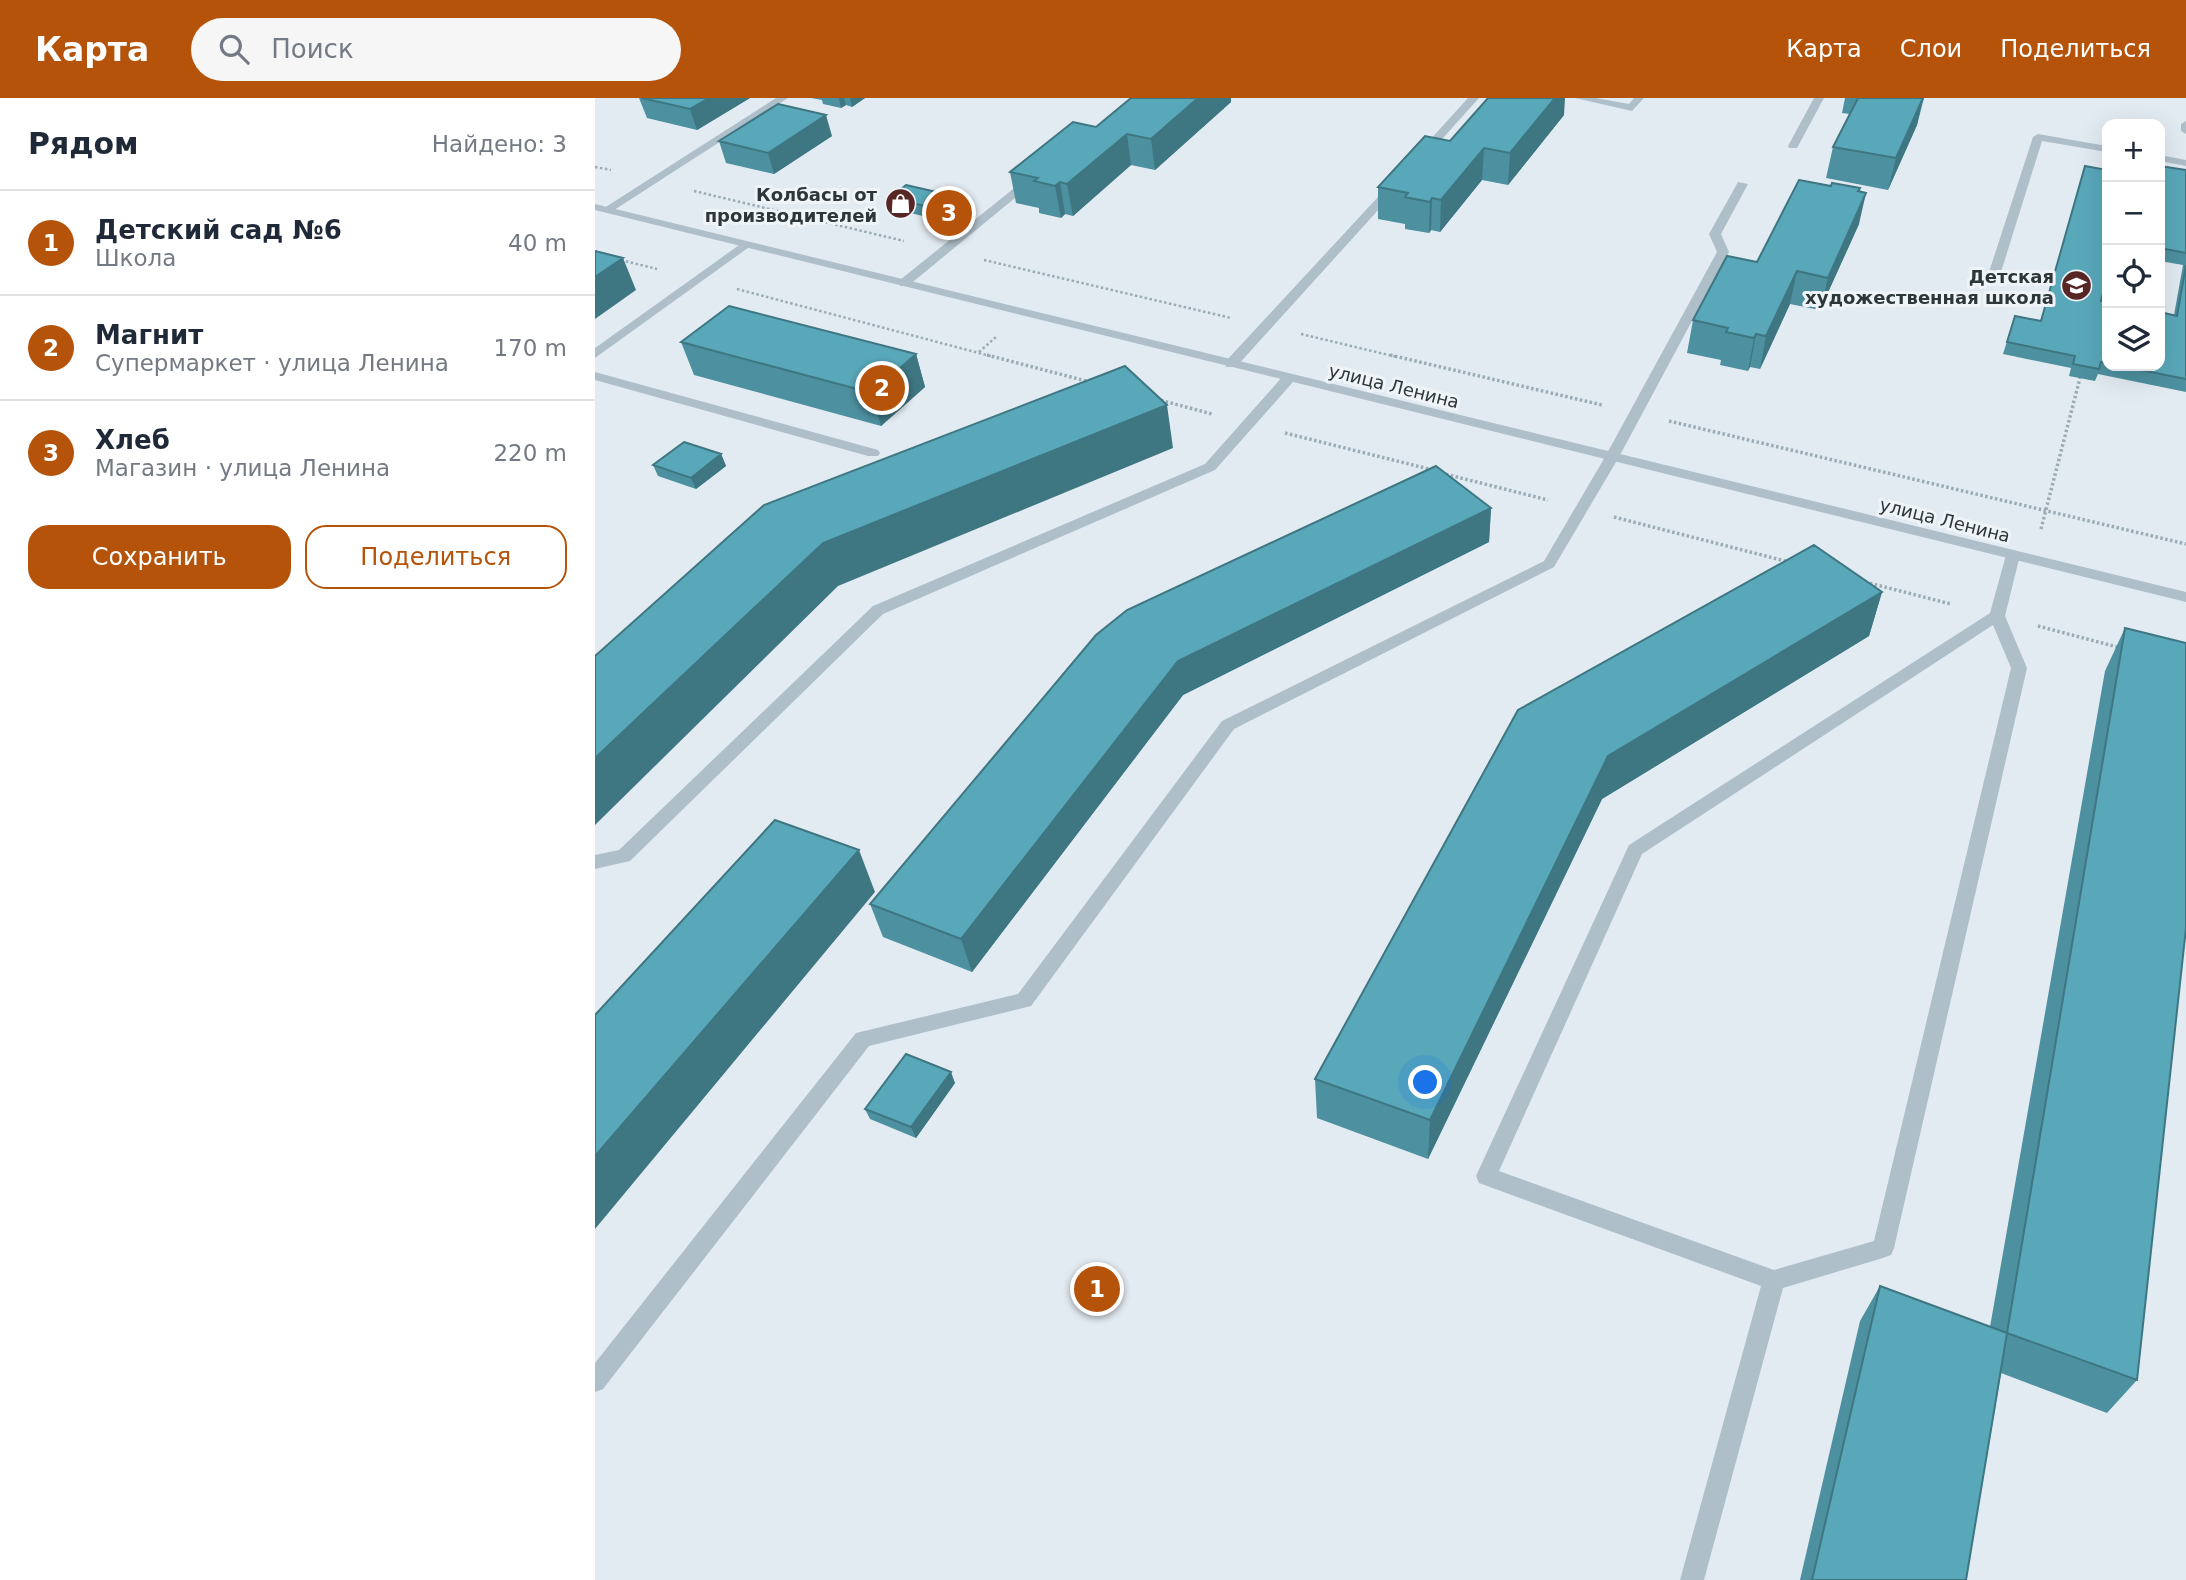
<!DOCTYPE html>
<html lang="ru">
<head>
<meta charset="utf-8">
<style>
	body { margin:0; font-family:"DejaVu Sans",sans-serif; background:#f6f6f7; color:#1f2937 }
	.controls { position:absolute; right:21px; top:21px; display:grid; overflow:hidden; border-radius:14px; box-shadow:0 7px 28px #0002 }
	.controls button { width:63px; height:63px; display:grid; place-items:center; padding:0; border:0; border-bottom:2px solid #e0e1e3; background:#fff; color:#1f2937; font:35px sans-serif }
	.you { position:absolute; left:831px; top:985px; width:24px; height:24px; margin:-18px; border:5px solid #fff; border-radius:50%; background:#1a73e8; box-shadow:0 0 0 10px #1a73e833 }
	.badge { display:grid; place-items:center; width:46px; height:46px; border-radius:50%; background:#b45309; color:#fff; font-size:23px; font-weight:700 }
	.pin { position:absolute; translate:-50% -50%; border:4px solid #fff; box-shadow:0 2px 7px #0006 }
	.list { margin:0; padding:0; list-style:none }
	h2 { display:flex; justify-content:space-between; align-items:center; height:91px; margin:0; padding:0 28px; font-size:30px }
	h2 small { font-size:23px; font-weight:400; color:#747a83 }
	.list li { display:grid; grid-template-columns:46px 1fr auto; gap:21px; align-items:center; box-sizing:border-box; height:105px; padding:0 28px; border-top:2px solid #e0e1e3 }
	.list b { display:block; font-size:26px; white-space:nowrap }
	.list p { margin:0; font-size:23px; white-space:nowrap; color:#747a83 }
	.list em { font-size:23px; font-style:normal; color:#747a83 }
	.actions { display:flex; gap:14px; padding:21px 28px }
	.actions a { flex:1; padding:16px 0; border:2px solid #b45309; border-radius:21px; text-align:center; font-size:24px; color:#b45309 }
	.actions .main { background:#b45309; color:#fff }
	.icon { flex:none; width:38px; height:38px; fill:none; stroke:currentColor; stroke-width:2; stroke-linecap:round; stroke-linejoin:round }
	.map { position:relative; flex:none; width:1591px; height:1482px; overflow:hidden }
	header { display:flex; align-items:center; gap:42px; box-sizing:border-box; height:98px; padding:0 35px; background:#b45309; color:#fff }
	header strong { font-size:33px }
	nav { display:flex; gap:38px; margin-inline-start:auto; font-size:24px }
	.search { width:490px; height:63px; background:#f6f6f7; display:flex; align-items:center; gap:18px; box-sizing:border-box; padding:0 24px; border-radius:38px; color:#747a83; font-size:26px }
	main { display:flex }
	aside { flex:1; background:#fff }
	.map>svg:first-child { display:block }
</style>
</head>
<body>
<header>
<strong>Карта</strong>
<div class="search"><svg class="icon" aria-label="search" viewBox="0 0 24 24"><circle cx="10" cy="10" r="6"/><path d="M15 15l6 6"/></svg>Поиск</div>
<nav><a>Карта</a><a>Слои</a><a>Поделиться</a></nav>
</header>
<main>
<aside>
<h2>Рядом<small>Найдено: 3</small></h2>
<ul class="list">
<li><span class="badge">1</span><div><b>Детский сад №6</b><p>Школа</p></div><em>40 m</em></li>
<li><span class="badge">2</span><div><b>Магнит</b><p>Супермаркет · улица Ленина</p></div><em>170 m</em></li>
<li><span class="badge">3</span><div><b>Хлеб</b><p>Магазин · улица Ленина</p></div><em>220 m</em></li>
</ul>
<div class="actions"><a class="main">Сохранить</a><a>Поделиться</a></div>
</aside>
<div class="map">
<svg width="1591" height="1482" viewBox="0 0 1591 1482">
	<rect width="100%" height="100%" fill="#e3ebf2"/>
	<g fill="none" stroke-linecap="round" stroke-linejoin="round">
		<path stroke="#9aabb5" stroke-width="2.5" stroke-dasharray="2.5 2.5" stroke-linecap="butt" d="M0 69 16 72
			M99 93 309 143
			M26 162 62 171
			M389 162 636 220
			M142 191 399 259
			M706 236 802 259
			M384 254 401 239"/>
		<path stroke="#9aabb5" stroke-width="3.5" stroke-dasharray="2.5 2.5" stroke-linecap="butt" d="M392 257 495 284
			M795 257 1007 307
			M561 301 617 316
			M1074 323 1591 446
			M690 335 838 372
			M846 375 953 402
			M1019 419 1194 464
			M1446 431 1485 280
			M1270 484 1356 506
			M1443 528 1526 550"/>
		<path fill="#afbfc9" fill-rule="evenodd" d="M181 0H193L16 114 6 112Z
			M873 0H884L831 59H823V55Z
			M980 0H1001L1034 6 1039 0H1049L1037 13Z
			M1219 0H1229L1202 50H1194L1193 48Z
			M1591 23V36L1586 33V26Z
			M1443 36 1512 48V54L1447 43 1406 174 1396 177 1394 174 1438 39Z
			M1565 57 1591 62V68L1565 63Z
			M433 79 443 81 313 188H305V182Z
			M1143 84 1153 86 1126 136 1134 154 1024 359 959 469 639 631 436 908 274 948 8 1291 0 1294V1265L261 935 423 896 627 623 949 463 1010 359 1122 154 1114 136Z
			M795 86 805 88 641 269H631V263Z
			M147 145 157 147 0 260V250Z
			M0 274 283 352 285 355 283 358H273L0 282Z
			M693 277 699 281 698 284 620 372 288 516 35 763 0 771V757L24 752 278 508 610 366 688 278Z
			M1418 452 1425 457 1410 518 1432 570 1299 1150 1296 1157 1288 1160 1188 1190 1109 1482H1085L1166 1188 884 1085 881 1078 1034 747 1395 515 1411 457ZM1398 527 1416 570 1279 1143 1179 1172 904 1073 1047 756Z"/>
		<path fill="#afbfc9" fill-rule="evenodd" d="M0 106 1591 494V504L0 112Z"/>
	</g>
	<path fill="#4d90a0" d="M44 0H155L102 32 52 20Z
		M216 0H270L257 9 251 7 246 10 228 6 227 2Z
		M1250 0H1329L1322 27 1293 92 1231 80 1238 49 1255 16 1247 15Z
		M636 4 560 72 536 67 478 118 470 116 466 120 444 115V110L421 105 415 74 501 29Z
		M969 17 913 87 887 82 845 134 836 132 834 135 810 131V126L783 121V89Z
		M237 38 179 76 131 65 124 43Z
		M1490 68 1506 203 1512 204V268H1565L1579 217 1588 167 1565 163V68L1591 72V294L1503 276 1500 283 1474 278 1476 270 1408 256 1420 218 1446 223Z
		M1265 90 1264 126 1225 212 1195 206 1165 271 1155 269 1153 273 1125 267 1126 262 1092 255 1098 222 1162 164Z
		M359 98 362 109 345 122 298 111 295 100Z
		M86 244 321 256 330 289 286 328 99 277Z
		M126 356 131 368 101 391 63 378 58 367Z
		M896 410 894 444 588 597 377 874 288 839 275 806 501 537Z
		M1287 494 1274 538 1007 701 833 1061 722 1020 720 981 923 612Z
		M1530 530 1542 1282 1512 1315 1406 1275 1371 1482H1205L1265 1223 1285 1188 1395 1229 1510 573Z
		M360 985 321 1040 275 1021 270 1011Z"/>
	<path fill="#3e7682" d="M114 0H155L102 32 95 11Z
		M244 0H249L251 7 246 10Z
		M255 0H270L257 9Z
		M603 0H636V4L560 72 556 41Z
		M960 0H970L969 17 913 87 915 55Z
		M1328 0 1322 27 1293 92 1301 60Z
		M231 17 237 38 179 76 173 55Z
		M532 36 536 67 478 118 472 86Z
		M889 50 887 82 845 134 846 102Z
		M465 84 470 116 466 120 460 88Z
		M1271 95 1264 126 1225 212 1233 180Z
		M359 98 362 109 345 122 343 111Z
		M837 100 836 132 834 135 835 104Z
		M28 160 41 192 0 221V179Z
		M1202 173 1195 206 1165 271 1171 238Z
		M1161 236 1155 269 1153 273 1159 240Z
		M321 256 330 289 286 328 277 295Z
		M572 307 578 350 243 488 0 727V660L228 445Z
		M126 356 131 368 101 391 96 380Z
		M896 410 894 444 588 597 377 874 366 841 583 563Z
		M1287 494 1274 538 1007 701 833 1061 835 1022 1013 658Z
		M264 752 280 794 0 1131V1058Z
		M356 974 360 985 321 1040 316 1029Z"/>
	<path fill="#59a8ba" stroke="#3e7682" stroke-width="2" d="M47 0H114L95 11Z
		M536 0H603L556 41 532 36 472 86 465 84 460 88 439 83 443 80 415 74 478 24 501 29Z
		M893 0H960L915 55 889 50 846 102 837 100 835 104 810 99 813 95 783 89 830 38 855 43Z
		M1263 0H1328L1301 60 1238 49Z
		M183 6 231 17 173 55 124 43Z
		M1490 68 1512 72V179L1506 203 1512 204V265L1506 264 1504 271 1478 266 1480 258 1412 244 1420 218 1446 223Z
		M1565 68 1591 72V155L1565 150Z
		M1204 82 1236 88 1237 85 1265 90 1263 93 1271 95 1233 180 1202 173 1171 238 1161 236 1159 240 1131 234 1133 230 1098 222 1132 158 1162 164Z
		M311 87 359 98 343 111 295 100Z
		M0 153 28 160 0 179Z
		M1591 167V281L1525 268H1565V214L1582 218Z
		M134 208 321 256 277 295 86 244Z
		M530 268 572 307 228 445 0 660V558L169 407Z
		M89 344 126 356 96 380 58 367Z
		M841 368 896 410 583 563 366 841 275 806 501 537 532 512Z
		M1219 447 1287 494 1013 658 835 1022 720 981 923 612Z
		M1530 530 1591 545V830L1542 1282 1412 1235Z
		M180 722 264 752 0 1058V917Z
		M311 956 356 974 316 1029 270 1011Z
		M1285 1188 1412 1235 1371 1482H1217Z"/>
	<defs>
		<symbol id="shop-disc" viewBox="-11 -11 22 22"><circle r="9.5" fill="#572726" stroke="#eff4f9"/><path d="M-5-2.5h2.3a2.7 3.5 0 0 1 5.4 0H5L5.5 6h-11ZM-1.5-2.5h3a1.5 2.3 0 0 0-3 0Z" fill="#fff"/></symbol>
		<symbol id="school-disc" viewBox="-11 -11 22 22"><circle r="9.5" fill="#572726" stroke="#eff4f9"/><path d="M0-5L7-2L0 1L-7-2ZM-4 1L0 2.5L4 1V4Q0 6-4 4Z" fill="#fff"/></symbol>
	</defs>
	<g fill-rule="evenodd">
		<use href="#shop-disc" x="288" y="88" width="35" height="35"/>
		<use href="#school-disc" x="1464" y="170" width="35" height="35"/>
	</g>
	<g text-anchor="middle" dominant-baseline="central" stroke-width="6" stroke-linejoin="round" paint-order="stroke">
		<g font-size="18" font-weight="bold" fill="#2d3639" stroke="#eff4f9" text-anchor="end">
			<text x="282" y="96">Колбасы от<tspan x="282" dy="21">производителей</tspan></text>
			<text x="1459" y="178">Детская<tspan x="1459" dy="21">художественная школа</tspan></text>
		</g>
		<g font-size="18" fill="#2d3639" stroke="#eff4f9">
			<text transform="translate(799 288) rotate(14)">улица Ленина</text>
			<text transform="translate(1350 422) rotate(14)">улица Ленина</text>
		</g>
	</g>
</svg>
<div class="controls">
<button>+</button>
<button>−</button>
<button><svg class="icon" aria-label="locate" viewBox="0 0 24 24"><circle cx="12" cy="12" r="6"/><path d="M12 2v4M12 18v4M2 12h4M18 12h4"/></svg></button>
<button><svg class="icon" aria-label="layers" viewBox="0 0 24 24"><path d="M12 4l9 5-9 5-9-5zM3 14l9 5 9-5"/></svg></button>
</div>
<div class="you"></div>
<div class="pin badge" style="left:502px;top:1191px">1</div>
<div class="pin badge" style="left:287px;top:290px">2</div>
<div class="pin badge" style="left:354px;top:115px">3</div>
</div>
</main>
</body>
</html>
